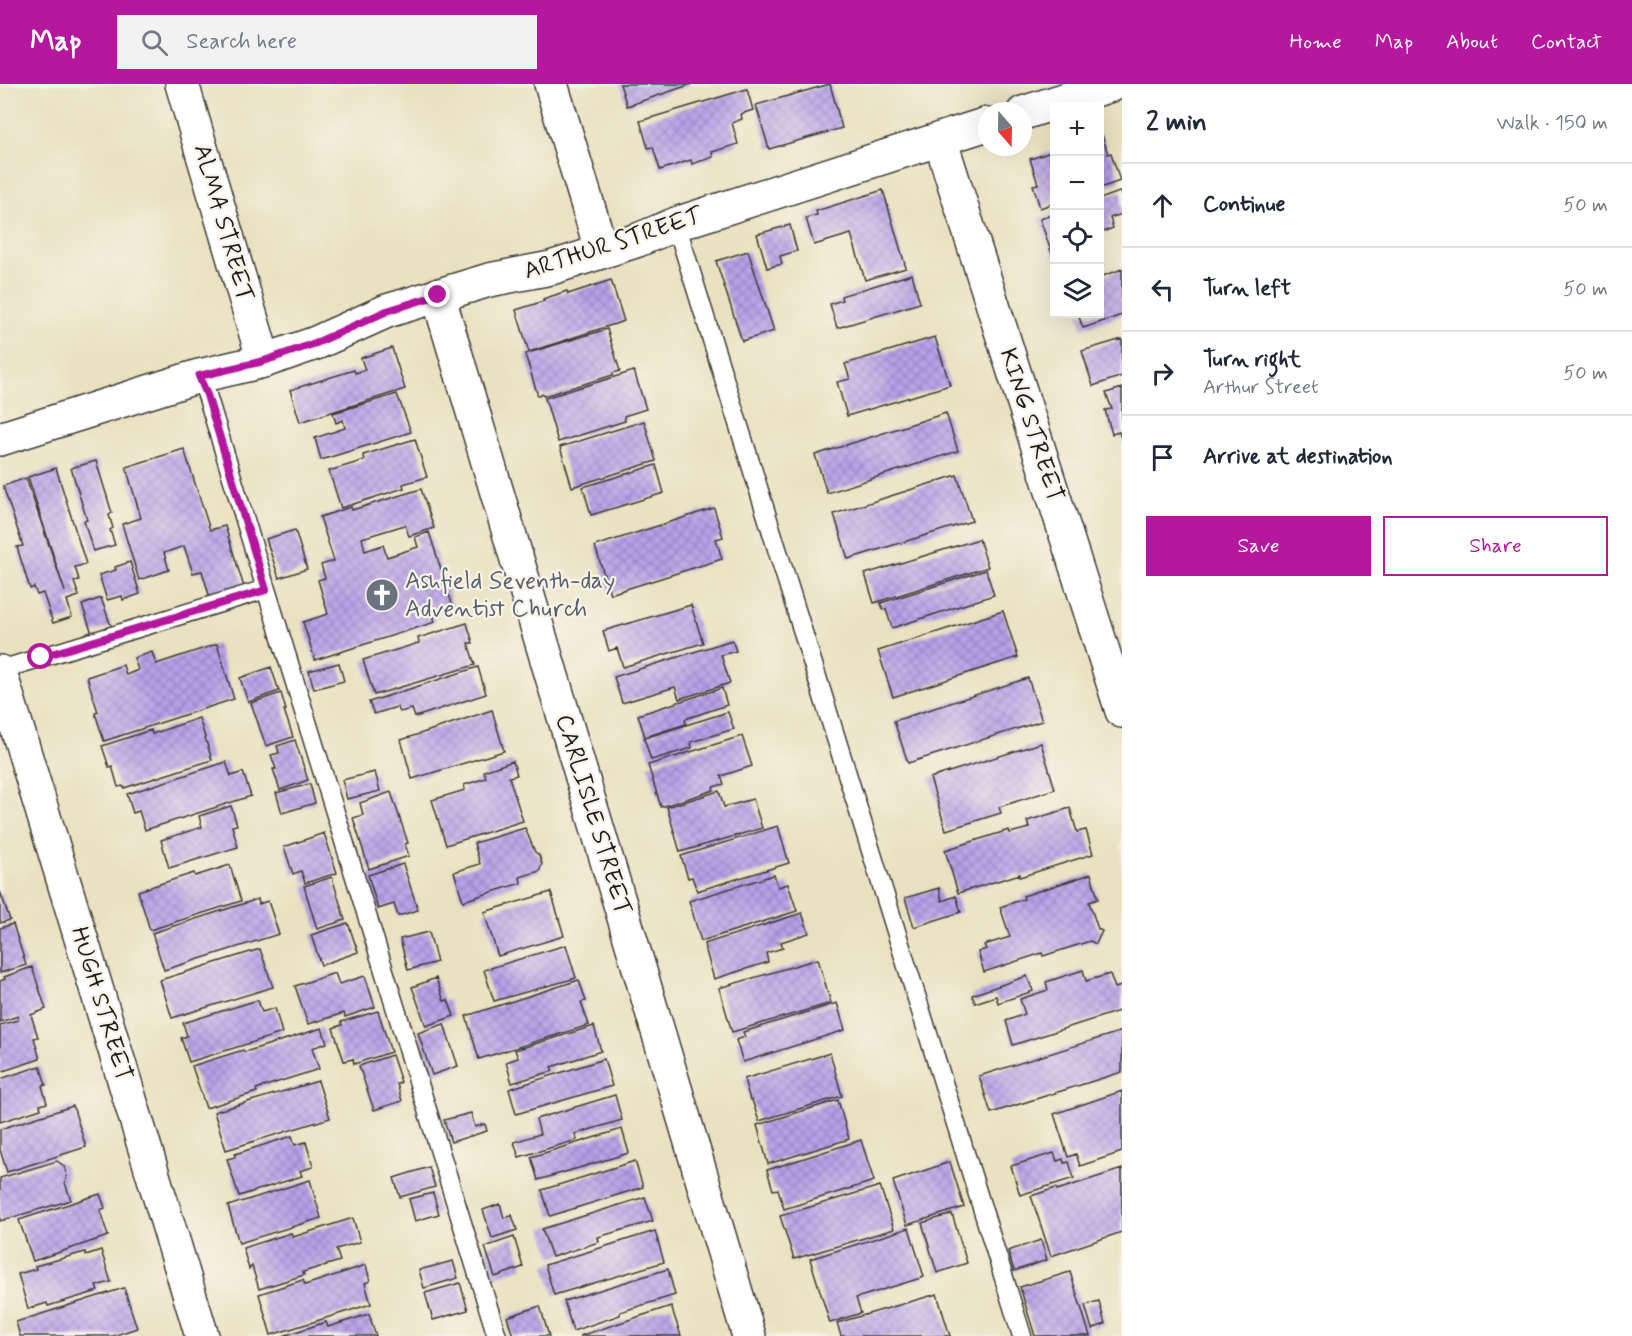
<!DOCTYPE html>
<html lang="en">
<head>
<meta charset="utf-8">
<style>
	body { margin:0; font-family:Mynerve,sans-serif; background:#f2f2f3; color:#1f2937 }
	.controls { position:absolute; right:18px; top:18px; display:grid; overflow:hidden; border-radius:0px; box-shadow:0 6px 24px #0002 }
	.controls button { width:54px; height:54px; display:grid; place-items:center; padding:0; border:0; border-bottom:2px solid #e0e1e3; background:#fff; color:#1f2937; font:30px sans-serif }
	.compass { position:absolute; left:978px; top:18px; width:54px; height:54px; border-radius:50%; background:#fff; box-shadow:0 6px 24px #0002; rotate:160deg }
	.stop { position:absolute; width:18px; height:18px; margin:-14px; border:4px solid #b5179e; border-radius:50%; background:#fff }
	.stop.end { background:#b5179e; border-color:#fff; box-shadow:0 2px 6px #0008 }
	.list { margin:0; padding:0; list-style:none }
	h2 { display:flex; justify-content:space-between; align-items:center; height:78px; margin:0; padding:0 24px; font-size:26px }
	h2 small { font-size:20px; font-weight:400; color:#747a83 }
	.list li { display:grid; grid-template-columns:39px 1fr auto; gap:18px; align-items:center; box-sizing:border-box; height:84px; padding:0 24px; border-top:2px solid #e0e1e3 }
	.list b { display:block; font-size:22px; white-space:nowrap }
	.list p { margin:0; font-size:20px; white-space:nowrap; color:#747a83 }
	.list em { font-size:20px; font-style:normal; color:#747a83 }
	.actions { display:flex; gap:12px; padding:18px 24px }
	.actions a { flex:1; padding:14px 0; border:2px solid #b5179e; border-radius:0px; text-align:center; font-size:21px; color:#b5179e }
	.actions .main { background:#b5179e; color:#fff }
	.icon { flex:none; width:33px; height:33px; fill:none; stroke:currentColor; stroke-width:2; stroke-linecap:round; stroke-linejoin:round }
	.map { position:relative; flex:none; width:1122px; height:1252px; overflow:hidden }
	header { display:flex; align-items:center; gap:36px; box-sizing:border-box; height:84px; padding:0 30px; background:#b5179e; color:#fff }
	header strong { font-size:28px }
	nav { display:flex; gap:33px; margin-inline-start:auto; font-size:21px }
	.search { width:420px; height:54px; background:#f2f2f3; display:flex; align-items:center; gap:15px; box-sizing:border-box; padding:0 21px; border-radius:0px; color:#747a83; font-size:22px }
	main { display:flex }
	aside { flex:1; background:#fff }
	.map>svg:first-child { display:block }
</style>
</head>
<body>
<header>
<strong>Map</strong>
<div class="search"><svg class="icon" aria-label="search" viewBox="0 0 24 24"><circle cx="10" cy="10" r="6"/><path d="M15 15l6 6"/></svg>Search here</div>
<nav><a>Home</a><a>Map</a><a>About</a><a>Contact</a></nav>
</header>
<main>
<div class="map">
<svg width="1122" height="1252" viewBox="0 0 1122 1252">
	<defs>
		<pattern id="building-cross-hatch" width="8" height="8" patternUnits="userSpaceOnUse" patternTransform="scale(1.5)"><rect width="8" height="8" fill="#b8a1e9"/><path d="M0 0l8 8M0 8l8-8" fill="none" stroke="#9582bc"/></pattern>
	</defs>
	<rect width="100%" height="100%" fill="#f7f3e8"/>
	<filter id="ink" filterUnits="userSpaceOnUse"><feTurbulence type="fractalNoise" baseFrequency=".0167" numOctaves="2"/><feDisplacementMap in="SourceGraphic" scale="12" xChannelSelector="R" yChannelSelector="G"/><feConvolveMatrix kernelMatrix="1 2 1 2 8 2 1 2 1" color-interpolation-filters="sRGB"/></filter>
	<filter id="wash" filterUnits="userSpaceOnUse"><feTurbulence type="fractalNoise" baseFrequency=".008" numOctaves="4" result="noise"/><feDisplacementMap in="SourceGraphic" scale="24" xChannelSelector="R" yChannelSelector="G"/><feGaussianBlur stdDeviation="1.35" result="paint"/><feColorMatrix in="noise" values="0 0 0 0 0 0 0 0 0 0 0 0 0 0 0 0 0 1.4 0 .05"/><feComposite in="paint" operator="in"/></filter>
	<g filter="url(#wash)">
		<rect width="100%" height="100%" fill="#eae1c0"/>
		<g id="blocks">
			<path fill="url(#building-cross-hatch)" d="M620 0H692L627 22Z
				M830 0 842 44 769 65 756 21Z
				M747 5 753 26 741 30 742 35 732 39 738 60 712 68 713 73 692 80 691 76 660 86 653 63 648 64 640 37Z
				M1102 51 1108 70 1111 69 1120 97 1100 104V52Z
				M1054 67V119L1040 124 1033 101 1038 100 1030 75Z
				M883 106 906 184 865 196 851 150 814 161 806 134 817 131 816 127Z
				M1122 107V130L1110 134 1113 144 1100 149V115Z
				M1054 130V176L1040 135Z
				M790 141 797 167 780 172 782 180 767 184 757 150Z
				M748 167 774 247 742 257 716 177Z
				M1122 185V231L1083 244 1078 230H1100V193Z
				M912 190 920 219 837 244 830 220 842 216 841 212Z
				M611 196 624 237 529 268 516 226 544 217 543 215 567 207 568 210Z
				M607 245 620 287 613 289V291L544 312 543 310 538 312 525 270Z
				M935 253 950 301 847 332 837 298 850 295 845 280Z
				M1122 255V292L1093 302 1082 267Z
				M392 264 405 305 300 338 290 306 354 286 355 289 365 286 361 274Z
				M634 287 646 325 624 332 625 337 558 358 545 314Z
				M1122 304V357L1119 348 1112 350 1105 326 1112 325 1106 309Z
				M397 310 411 348 321 376 315 354 345 344 343 336 336 339 333 329Z
				M946 329 958 367 827 409 815 371Z
				M644 337 656 377 572 403 560 363Z
				M415 355 427 393 403 400 404 404 341 424 329 387 365 376 363 371Z
				M184 365 210 446 225 442 244 503 210 514 202 487 193 489 184 462 164 469 169 486 139 496 122 440 141 434 126 383Z
				M96 377 112 429 109 431 113 444 110 446 115 461 93 467 84 437 87 436 71 384Z
				M656 381 664 409 591 431 583 403Z
				M56 384 86 480 75 483 79 496 74 498 79 512 67 516 72 533 53 539 43 509 37 511 34 503 30 505 17 463 23 462 3 402 26 394 65 508 28 393Z
				M957 391 972 437 848 475 834 430Z
				M421 405 434 444 409 452 405 441 362 454 365 467 383 461 387 473 418 463 415 453 429 448 453 523 433 530 435 538 315 576 303 538 328 530 318 496 325 494 321 481 334 477 320 433 351 423 352 426Z
				M714 424 723 453 716 455 722 475 610 510 595 462Z
				M295 446 307 485 279 494 266 455Z
				M979 455 988 483 874 519 865 490Z
				M130 478 140 510 123 516 122 512 107 516 99 491 116 486 115 483Z
				M986 486 994 511 892 544 886 525 883 526 881 519Z
				M101 514 111 542 92 549 82 521Z
				M691 521 703 559 623 583 617 564 609 567 603 547Z
				M1003 527 1018 573 893 613 878 567Z
				M467 539 473 559H468L475 581 374 611 363 576 419 559 418 554Z
				M732 556 736 567 721 571 730 599 679 615 675 603 622 619 614 593Z
				M217 560 234 615 104 657 95 629 98 628 87 593 123 581 126 591 138 586 134 574 152 568 156 580Z
				M339 579 344 597 314 605 309 587Z
				M271 583 279 607 248 618 240 594Z
				M478 583 486 610 415 633 412 625 400 628 397 623 374 630 369 618Z
				M1028 594 1042 637 908 679 894 637Z
				M722 604 727 621 685 635 686 640 645 653 638 631Z
				M281 609 286 626H284L293 653 266 662 251 619Z
				M492 626 504 667 412 695 401 656Z
				M728 628 734 645 691 658 692 664 651 676 644 654Z
				M199 634 212 676 124 704 123 702 118 703 112 682 109 683 102 662 151 646 152 650Z
				M742 652 752 682 721 692 724 700 713 703 714 706 661 723 648 681Z
				M295 656 308 696 280 706 273 685H276L271 671 279 669 277 662Z
				M1041 659 1055 705 999 723 1001 729 946 746 930 694Z
				M513 677 517 691 509 693 523 737 446 761 432 716 465 706 464 701 486 694 484 687Z
				M226 678 231 692 243 688 251 712 145 746 139 727 133 729 127 710Z
				M375 688 380 707 347 715 342 696Z
				M310 700 315 719 282 729 276 709Z
				M719 707 724 723 753 715 762 744 680 768 667 723Z
				M391 708 408 759 405 760 409 772 369 785 353 734 363 731 360 719Z
				M231 722 237 741 232 742 238 763 169 784 161 756 202 743 199 732Z
				M1070 724 1077 748 1086 746 1093 770 1020 793V790L958 809 945 766 1009 746 1010 749 1029 744 1027 737Z
				M778 742 789 779 697 807 692 793 688 794 681 772Z
				M525 744 535 768 539 771 542 780 540 785V787L520 793 521 799 463 817 454 788 480 780 474 759Z
				M324 749 337 789 305 799 301 787 293 790 284 763Z
				M403 780 418 826 398 832 394 820 378 825 368 791Z
				M230 781 241 817 150 846 138 807 194 789 195 792Z
				M1091 790 1098 815 1089 818 1098 845 1102 847 1096 860 1090 857 1043 872 1042 869 984 888 978 868 986 865 984 861 1010 853 1000 823 1024 815 1023 812Z
				M774 791 778 803 788 800 797 827 701 857 689 817Z
				M332 793 345 836 317 845 304 802Z
				M939 804 942 817 956 812 961 828 914 843 905 814Z
				M0 807 10 836 0 839Z
				M551 808 564 852 498 872 484 828Z
				M258 815 259 820 268 817 279 850 164 886 152 849Z
				M802 829 809 849 781 858 783 864 766 869 768 878 714 895 704 860Z
				M348 839 358 868 321 881 311 851Z
				M13 840 26 881 0 889V844Z
				M429 848 437 878 408 886 400 855Z
				M566 861 576 894 494 917 484 886Z
				M260 865 273 903 172 934 160 896Z
				M818 875 831 919 732 948 719 904Z
				M32 883 46 925 31 931 38 953 34 954 40 975 0 988V941L18 936V932L0 938V897L5 895 4 893Z
				M1083 886 1086 897 1110 890 1115 904 1121 902 1122 904V926L1013 961 1006 937 1025 930 1020 915 1048 906 1046 898Z
				M335 889 339 900 365 892 375 923 345 933 344 929 308 940 295 902Z
				M1027 892 1033 907 998 919 996 912 975 919 972 911Z
				M436 894 444 917 448 916 454 932 426 942 412 903Z
				M579 896 586 917 581 918 589 941 479 975 466 932Z
				M258 916 262 928 275 924 282 949 189 978 181 954 187 952 183 939Z
				M837 919 845 946 743 978 736 956 745 953 743 948Z
				M378 927 391 968 354 980 353 975 344 977 333 944 342 941 341 938Z
				M444 940 458 982 432 991 418 949Z
				M594 942 601 967 551 983 553 987 512 999 506 978 518 974 515 966Z
				M322 944 327 959 312 964 319 985 256 1005 257 1008 206 1024 192 982 243 966 245 968Z
				M1122 947V988L991 1029 979 992Z
				M830 969 842 1012 759 1037 752 1016H750L744 995Z
				M392 971 401 998 397 1000 402 1017 374 1026 359 982Z
				M604 975 612 1002 516 1030 509 1005Z
				M40 982 46 1001 42 1002 47 1019 40 1021 41 1025 0 1038V995Z
				M318 997 330 1034 226 1066 214 1028Z
				M1122 1007V1068L1080 1082 1076 1070 1068 1073 1054 1030Z
				M615 1011 622 1036 575 1050 577 1056 519 1073 514 1058 540 1050 536 1035Z
				M838 1016 849 1055 768 1080 757 1041Z
				M73 1022 86 1063 7 1088 0 1066V1045Z
				M471 1029 475 1043 485 1040 487 1047 451 1058 444 1036Z
				M622 1045 629 1069 538 1096 531 1073Z
				M292 1052 295 1061 306 1058 313 1083 300 1087 302 1092 239 1112 227 1075 235 1073V1070Z
				M861 1056 874 1097 784 1125 778 1105 773 1106 767 1086Z
				M1054 1069 1057 1077 1063 1075 1064 1079 1069 1078 1074 1094 1020 1111 1011 1082Z
				M57 1077 64 1082 67 1092 65 1099 71 1116 0 1137V1094Z
				M635 1077 643 1103 550 1132 542 1106Z
				M950 1078 964 1123 907 1141 893 1097Z
				M429 1083 435 1103 400 1113 394 1094Z
				M1122 1085V1148L1051 1172 1031 1112 1056 1104 1057 1106Z
				M310 1096 321 1134 239 1159 228 1122Z
				M880 1102 894 1145 794 1175 780 1132Z
				M433 1109 439 1130 415 1137 409 1115Z
				M100 1110 105 1124 100 1126 108 1152 33 1177 19 1136Z
				M645 1113 653 1137 598 1153 599 1158 552 1173 542 1145Z
				M500 1120 504 1134 512 1131 517 1146 492 1154 483 1126Z
				M952 1130 967 1179 937 1189 922 1139Z
				M353 1134 360 1158 336 1165 340 1177 303 1188 304 1191 259 1205 252 1182 249 1185 243 1164 291 1149 293 1153Z
				M909 1144 924 1193 856 1214 861 1229 830 1239 810 1175Z
				M655 1147 664 1178 554 1211 545 1181Z
				M514 1153 523 1183 495 1193 485 1163Z
				M1041 1156 1047 1176 1014 1187 1008 1167Z
				M101 1166 111 1198 96 1202 98 1207 48 1222 47 1219 28 1225 18 1190 36 1185 35 1182 85 1168 86 1171Z
				M453 1177 458 1194 424 1204 419 1186Z
				M366 1181 370 1197 365 1199 371 1220 271 1251 259 1210 303 1196 305 1201Z
				M668 1185 675 1211 620 1228V1231L573 1247 564 1217Z
				M1070 1188 1090 1252H1035L1020 1203Z
				M460 1199 468 1226 433 1236 425 1209Z
				M124 1204 137 1244 113 1252H20L16 1238Z
				M937 1210 950 1252H841L837 1239Z
				M1099 1217 1105 1240 1092 1245 1085 1221Z
				M540 1222 549 1252H513L507 1233Z
				M671 1222 681 1252H580Z
				M369 1230 376 1252H283L326 1238 328 1243Z"/>
		</g>
	</g>
	<g filter="url(#ink)">
		<use href="#blocks" fill-opacity="0" stroke="#3b3a35" stroke-width="1.5"/>
		<g fill="none" stroke-linecap="round" stroke-linejoin="round">
			<defs>
				<path id="service" d="M676 140 1022 1252
					M199 292 207 311 266 505 497 1252
					M0 586 266 505"/>
				<path id="minor" d="M182 0 264 277
					M551 0 602 168
					M1023 29 1114 0
					M940 55 1122 627
					M438 211 749 1252
					M0 355 199 292 264 277 316 259 387 227 489 196 551 184 638 156 676 140 987 40
					M0 588 202 1252"/>
			</defs>
			<use href="#service" stroke="#3b3a35" stroke-width="21"/>
			<use href="#minor" stroke="#3b3a35" stroke-width="36"/>
			<use href="#service" stroke="#fff" stroke-width="18"/>
			<use href="#minor" stroke="#fff" stroke-width="33"/>
		</g>
	</g>
	<g fill="none" stroke-linecap="round" stroke-linejoin="round" filter="url(#ink)">
		<path stroke="#b5179e" stroke-width="8" d="M41 573 266 506 207 311 199 292 264 277 316 259 387 227 438 211"/>
	</g>
	<defs>
		<symbol id="church-disc" viewBox="-11 -11 22 22"><circle r="9.5" fill="#6b7280" stroke="#f7f3e8"/><path d="M-1.2-6h2.4v3.5h3.3v2.4h-3.3V6h-2.4V-.1h-3.3v-2.4h3.3Z" fill="#fff"/></symbol>
	</defs>
	<g fill-rule="evenodd">
		<use href="#church-disc" x="363" y="492" width="38" height="38"/>
	</g>
	<g text-anchor="middle" dominant-baseline="central" stroke-width="4.5" stroke-linejoin="round" paint-order="stroke">
		<g font-size="24" fill="#1c1c1c" stroke="#f7f3e8">
			<text transform="translate(223 139) rotate(74)">ALMA STREET</text>
			<text transform="translate(613 160) rotate(-18)">ARTHUR STREET</text>
			<text transform="translate(1031 341) rotate(72)">KING STREET</text>
			<text transform="translate(593 731) rotate(73)">CARLISLE STREET</text>
			<text transform="translate(101 920) rotate(73)">HUGH STREET</text>
		</g>
		<g font-size="24" fill="#5b616d" stroke="#f7f3e8" text-anchor="start">
			<text x="405" y="497">Ashfield Seventh-day<tspan x="405" dy="28">Adventist Church</tspan></text>
		</g>
	</g>
</svg>
<div class="controls">
<button>+</button>
<button>−</button>
<button><svg class="icon" aria-label="locate" viewBox="0 0 24 24"><circle cx="12" cy="12" r="6"/><path d="M12 2v4M12 18v4M2 12h4M18 12h4"/></svg></button>
<button><svg class="icon" aria-label="layers" viewBox="0 0 24 24"><path d="M12 4l9 5-9 5-9-5zM3 14l9 5 9-5"/></svg></button>
</div>
<svg class="compass" viewBox="-18 -18 36 36"><path d="M0-13l5 13h-10z" fill="#e53935"/><path d="M0 13l5-13h-10z" fill="#747a83"/></svg>
<div class="stop" style="left:41px;top:573px"></div>
<div class="stop end" style="left:438px;top:211px"></div>
</div>
<aside>
<h2>2 min<small>Walk · 150 m</small></h2>
<ul class="list">
<li><svg class="icon" aria-label="ahead" viewBox="0 0 24 24"><path d="M12 20V5M6 11l6-6 6 6"/></svg><div><b>Continue</b></div><em>50 m</em></li>
<li><svg class="icon" aria-label="left" viewBox="0 0 24 24"><path d="M17 20v-9H6M10 6l-5 5 5 5"/></svg><div><b>Turn left</b></div><em>50 m</em></li>
<li><svg class="icon" aria-label="right" viewBox="0 0 24 24"><path d="M7 20v-9h11M14 6l5 5-5 5"/></svg><div><b>Turn right</b><p>Arthur Street</p></div><em>50 m</em></li>
<li><svg class="icon" aria-label="arrive" viewBox="0 0 24 24"><path d="M6 21V4h12l-3 4 3 4H6"/></svg><div><b>Arrive at destination</b></div></li>
</ul>
<div class="actions"><a class="main">Save</a><a>Share</a></div>
</aside>
</main>
</body>
</html>
